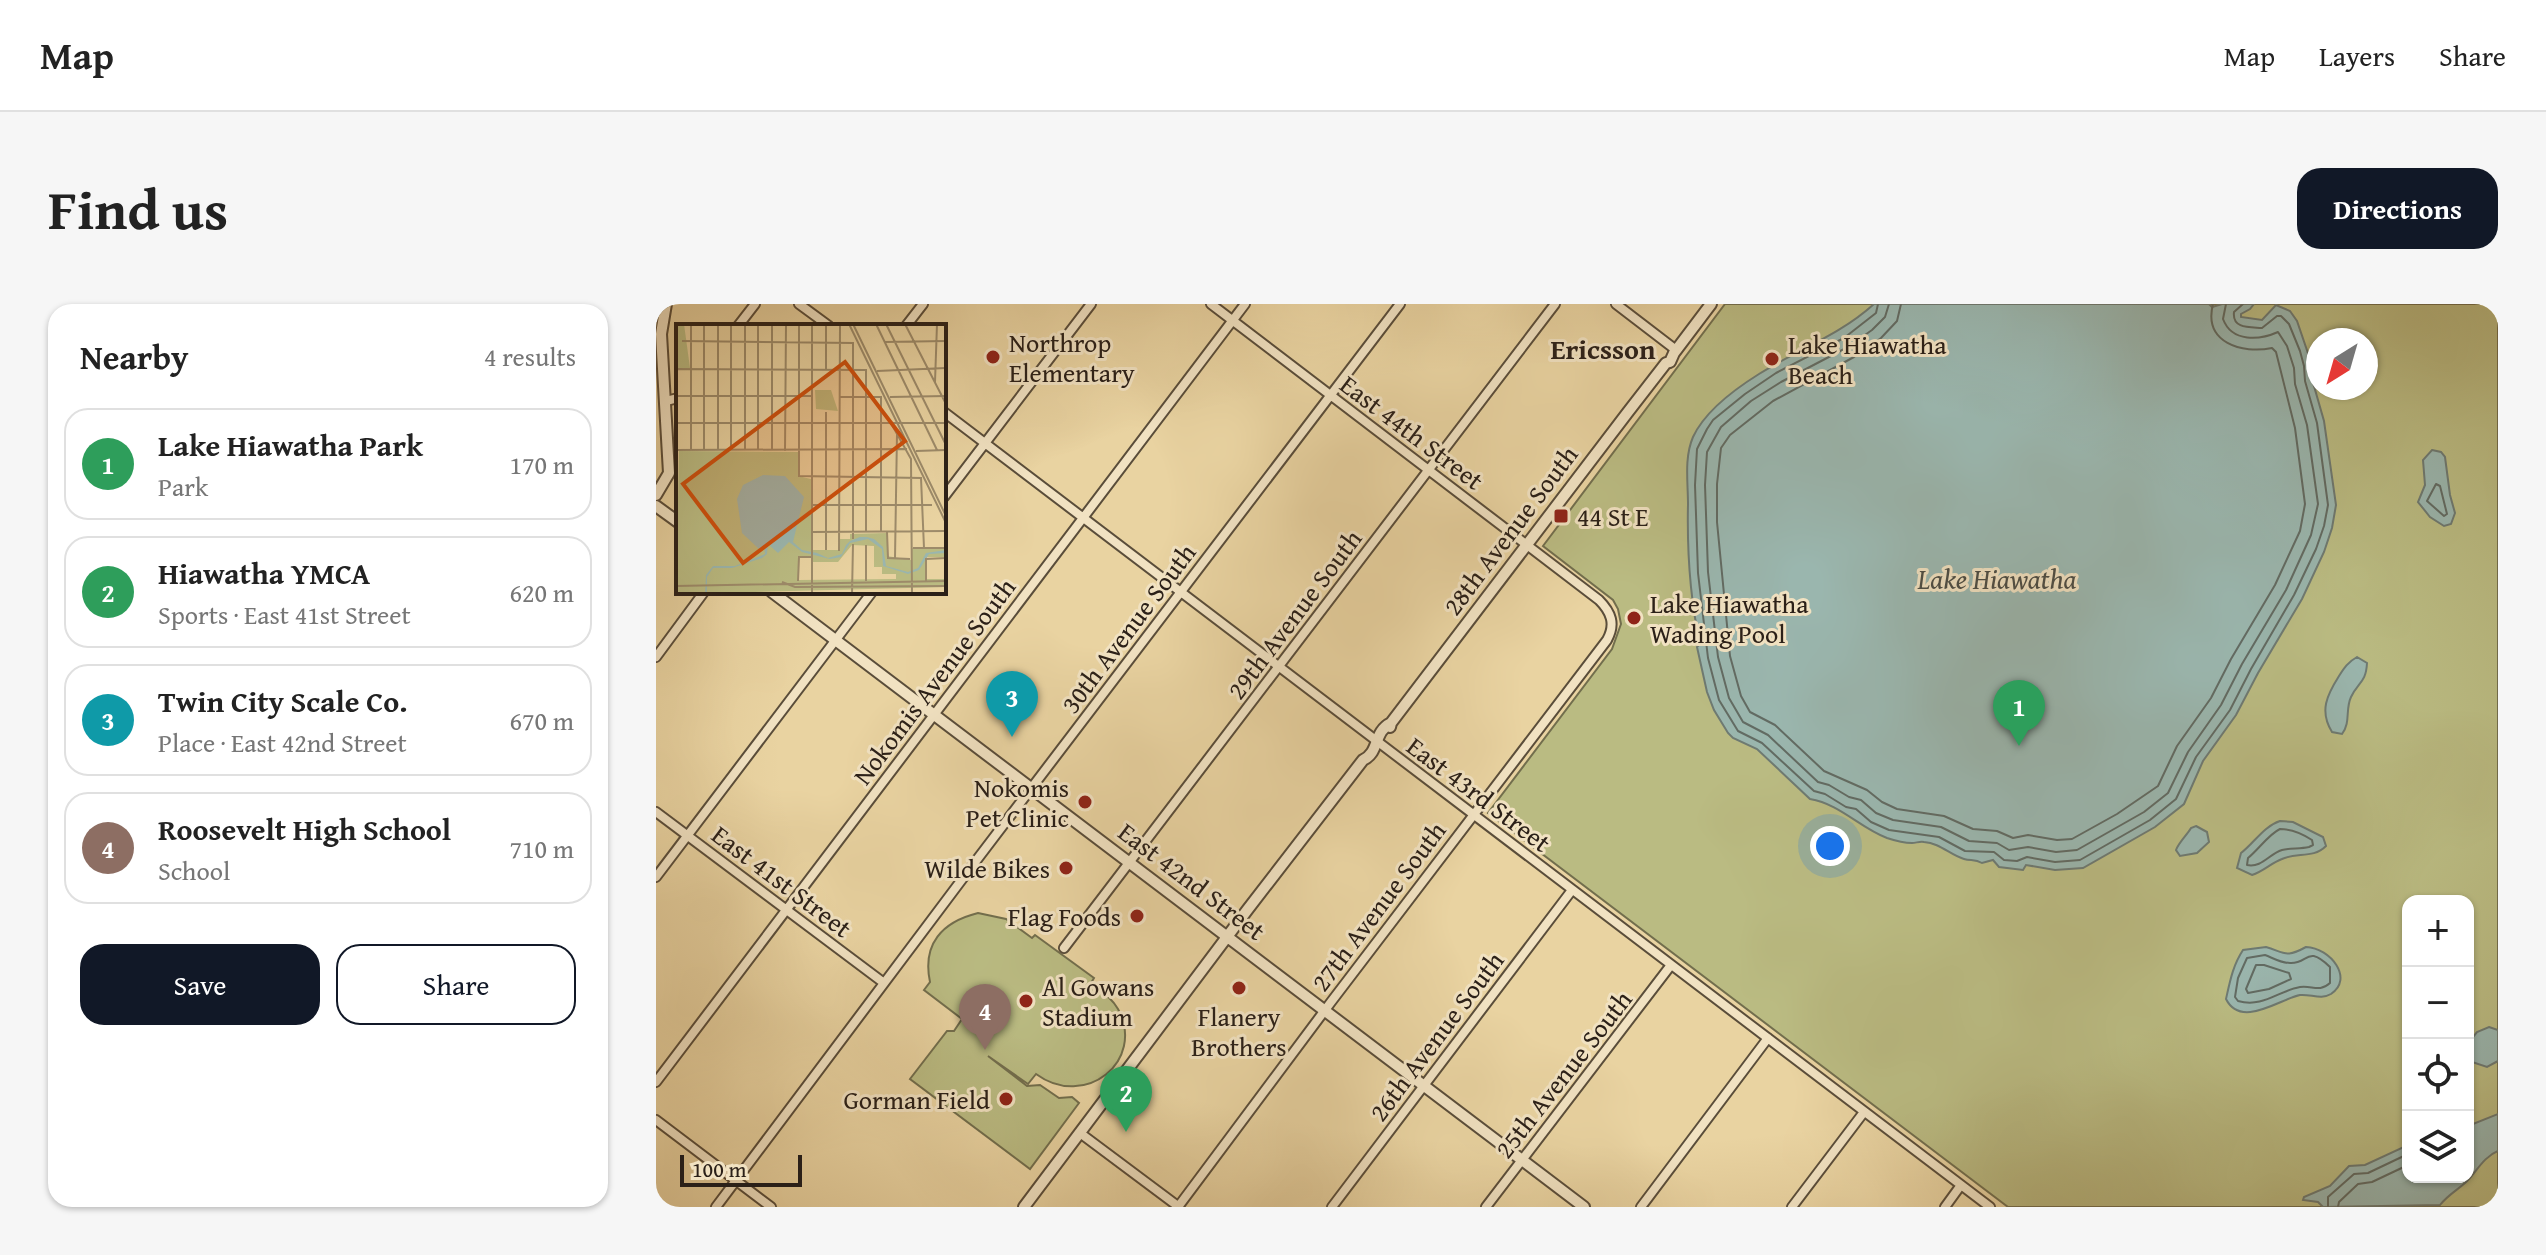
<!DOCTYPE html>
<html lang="en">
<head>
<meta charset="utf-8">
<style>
	body { margin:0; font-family:"Gentium Book Plus",serif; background:#f6f6f6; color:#222 }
	.controls { position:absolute; right:24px; bottom:24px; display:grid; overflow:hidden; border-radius:16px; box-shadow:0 2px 6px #0004 }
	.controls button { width:72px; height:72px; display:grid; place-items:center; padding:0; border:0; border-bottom:2px solid #e0e0e0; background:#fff; color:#222; font:40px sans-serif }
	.compass { position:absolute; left:1650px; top:24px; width:72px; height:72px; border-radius:50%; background:#fff; box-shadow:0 2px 6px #0004; rotate:217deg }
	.scale { position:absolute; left:24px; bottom:20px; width:122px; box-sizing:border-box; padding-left:8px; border:4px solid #2b2018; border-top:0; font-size:22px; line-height:28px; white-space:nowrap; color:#2b2018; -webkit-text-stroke:6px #f1e2c2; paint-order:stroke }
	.you { position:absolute; left:1174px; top:542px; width:28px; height:28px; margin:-20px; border:6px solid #fff; border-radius:50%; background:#1a73e8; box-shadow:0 0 0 12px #1a73e833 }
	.badge { display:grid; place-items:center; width:52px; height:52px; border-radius:50%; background:#111827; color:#fff; font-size:26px; font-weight:700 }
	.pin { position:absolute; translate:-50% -66px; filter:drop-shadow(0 2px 4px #0008) }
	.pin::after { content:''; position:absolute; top:42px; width:28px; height:24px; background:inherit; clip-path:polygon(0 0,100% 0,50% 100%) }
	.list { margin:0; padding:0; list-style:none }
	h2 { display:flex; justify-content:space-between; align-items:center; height:104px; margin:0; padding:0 32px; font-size:34px }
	h2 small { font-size:26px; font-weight:400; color:#767676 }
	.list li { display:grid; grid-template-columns:52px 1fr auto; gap:24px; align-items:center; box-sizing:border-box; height:112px; margin:0 16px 16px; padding:0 16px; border:2px solid #e0e0e0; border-radius:24px }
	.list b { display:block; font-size:30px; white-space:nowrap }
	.list p { margin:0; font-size:26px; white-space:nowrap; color:#767676 }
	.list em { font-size:26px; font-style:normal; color:#767676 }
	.actions { display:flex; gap:16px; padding:24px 32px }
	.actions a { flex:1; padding:18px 0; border:2px solid #111827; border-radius:24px; text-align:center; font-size:28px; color:#111827 }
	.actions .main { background:#111827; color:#fff }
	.icon { flex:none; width:44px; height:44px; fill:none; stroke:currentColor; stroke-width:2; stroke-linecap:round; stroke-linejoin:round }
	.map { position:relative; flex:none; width:1842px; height:903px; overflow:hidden; border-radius:24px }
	header { display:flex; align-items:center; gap:48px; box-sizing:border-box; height:112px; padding:0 40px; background:#fff; border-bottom:2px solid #e0e0e0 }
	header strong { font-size:38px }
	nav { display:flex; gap:44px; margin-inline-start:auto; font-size:28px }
	.intro { display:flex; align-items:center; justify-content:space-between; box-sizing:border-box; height:192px; padding:0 48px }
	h1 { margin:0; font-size:56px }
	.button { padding:20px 36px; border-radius:24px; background:#111827; color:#fff; font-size:28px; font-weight:700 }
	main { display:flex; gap:48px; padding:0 48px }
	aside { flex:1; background:#fff; border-radius:24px; box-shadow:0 2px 6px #0004 }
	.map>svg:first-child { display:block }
</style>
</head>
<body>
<header>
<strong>Map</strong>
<nav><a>Map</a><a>Layers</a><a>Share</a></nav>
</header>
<div class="intro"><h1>Find us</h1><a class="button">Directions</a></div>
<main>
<aside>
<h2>Nearby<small>4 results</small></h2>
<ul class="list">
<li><span class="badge" style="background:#2e9e5b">1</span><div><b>Lake Hiawatha Park</b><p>Park</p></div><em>170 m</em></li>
<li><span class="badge" style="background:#2e9e5b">2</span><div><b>Hiawatha YMCA</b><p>Sports · East 41st Street</p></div><em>620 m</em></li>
<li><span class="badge" style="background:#0f9aa8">3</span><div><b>Twin City Scale Co.</b><p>Place · East 42nd Street</p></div><em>670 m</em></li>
<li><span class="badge" style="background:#8d6e63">4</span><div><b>Roosevelt High School</b><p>School</p></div><em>710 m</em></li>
</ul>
<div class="actions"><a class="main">Save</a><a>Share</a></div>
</aside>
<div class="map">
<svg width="1842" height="903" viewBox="0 0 1842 903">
	<rect width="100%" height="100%" fill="#e9d3a1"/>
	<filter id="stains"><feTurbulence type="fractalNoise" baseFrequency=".0025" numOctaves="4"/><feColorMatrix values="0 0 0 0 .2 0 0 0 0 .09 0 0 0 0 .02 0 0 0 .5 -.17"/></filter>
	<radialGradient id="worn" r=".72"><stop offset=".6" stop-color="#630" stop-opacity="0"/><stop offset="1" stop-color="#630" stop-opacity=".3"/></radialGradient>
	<path fill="#babb82" stroke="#726e4d" stroke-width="2" fill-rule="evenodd" d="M1069 0H1842V903H1352L832 509 956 345 965 320 962 305 957 296 887 242ZM1662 36H1710V84H1662ZM1752 597H1812V873H1752Z
		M322 609 350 615 376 634 379 631 438 674 435 679C445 687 456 694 462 705 490 757 429 806 380 770L372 780 332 752 371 782 384 781 403 794 416 793 423 799 374 865 254 775 291 727H298L306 715 268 686 274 678C266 640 286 618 322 609Z"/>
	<path fill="#9ab6ae" stroke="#6e7a72" stroke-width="2" d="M1218 0H1553L1556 3 1566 0H1598L1594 5 1585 10V13L1606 16 1620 1 1634 7 1641 17 1656 61V75L1668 117 1680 201 1676 224 1668 248 1646 295 1602 369 1580 411 1547 457 1528 500 1499 523 1427 564 1399 566 1370 561 1367 566 1343 563 1337 556 1326 559C1319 555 1315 557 1308 555 1294 551 1284 539 1268 538 1264 537 1260 539 1256 539 1249 539 1237 536 1231 534 1204 524 1184 500 1154 495L1101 445 1077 434 1072 429 1058 406 1051 388 1041 343 1044 340C1034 295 1031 246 1032 200 1032 178 1028 154 1037 133 1049 107 1079 85 1103 70 1141 46 1184 31 1218 0Z
		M1776 146 1785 148 1789 153 1794 191 1799 209 1795 220 1788 222 1774 213 1762 198 1769 181 1767 156Z
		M1701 353 1711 359C1710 379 1702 378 1695 393 1689 406 1695 418 1686 430L1676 428C1663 407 1671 391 1683 372 1688 364 1692 358 1701 353Z
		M1624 517 1637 518 1667 533 1670 542C1657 555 1641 548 1626 555 1615 559 1608 567 1596 571L1581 564 1585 549C1598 539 1608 522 1624 517Z
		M1540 522 1551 528 1553 538 1541 549 1524 552 1520 546C1523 538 1531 531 1535 524Z
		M1610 643C1630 649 1630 654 1650 643 1675 644 1698 675 1675 690 1665 696 1655 690 1644 691 1624 695 1585 725 1570 695 1574 677 1577 661 1587 646Z
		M1833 723 1842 726V757L1831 763 1813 757 1812 739 1821 728Z
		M1842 810V847C1827 853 1820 869 1809 879 1800 887 1792 891 1784 901L1667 903 1662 898 1647 896 1648 893 1674 882 1693 862 1709 861 1752 841V873H1812V822Z"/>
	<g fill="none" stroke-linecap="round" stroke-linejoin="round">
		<path stroke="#626b63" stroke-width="2" d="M1222 0 1220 9 1188 34 1120 69 1089 90 1057 116 1051 125 1041 145 1039 181 1042 269 1052 354 1063 396 1082 427 1106 439 1158 487 1169 490 1190 503 1200 505 1215 518 1233 526 1283 533 1309 547 1338 548 1348 556 1361 557 1371 553 1399 558 1424 556 1494 516 1520 495 1540 453 1574 406 1595 365 1638 291 1660 245 1668 222 1672 201 1661 119 1649 77 1648 62 1644 47 1633 20 1625 12H1621L1606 24C1594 23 1576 25 1578 8L1587 0
			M1233 0 1229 13 1216 26 1192 43 1125 78 1095 97 1065 123 1051 148 1049 181 1052 268 1062 353 1073 394 1087 418 1112 431 1162 478 1173 481 1193 493 1205 496 1220 509 1237 516 1285 523 1313 537 1341 539 1353 546 1372 543 1400 548 1421 546 1488 508 1512 489 1532 448 1565 401 1586 360 1630 286 1655 231 1662 200 1651 121 1639 80 1638 64 1631 42 1622 28C1604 36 1576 39 1567 15L1570 0
			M1245 0 1241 17 1225 34 1198 53 1117 97 1074 131 1065 144 1061 180V218L1074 352 1085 392 1094 408 1119 421 1168 467 1211 486 1226 498 1241 505 1288 512 1317 525 1341 527 1357 534 1372 531 1401 536 1416 535 1461 510 1502 482 1521 442 1555 394 1575 355 1619 281 1644 227 1649 200 1639 124 1620 48 1616 44C1586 50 1547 39 1557 0
			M1780 180 1784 182 1791 210 1788 212 1771 197Z
			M1624 525C1636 525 1647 530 1656 536L1657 541 1653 543C1644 545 1635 544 1626 546 1613 550 1606 564 1591 561L1592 554C1602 546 1613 530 1624 525Z
			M1609 651C1617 654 1625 659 1634 659 1653 660 1650 640 1674 663V679C1663 689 1656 681 1644 683 1622 687 1607 704 1582 697L1579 693 1582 674 1591 654Z
			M1600 661H1608L1633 669 1635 675 1613 685 1592 689 1590 685Z
			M1672 903V893L1698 870 1712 869 1752 850
			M1682 903 1683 898 1702 880 1716 878 1752 861"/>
		<defs>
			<path id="minor" d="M143 0 173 22
				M960 0 1020 46
				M82 22 99 0
				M250 22 267 0
				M10 97 22 94
				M288 108 1334 903
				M288 193 435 0
				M0 353 48 288
				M0 508 228 679
				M0 573 216 288
				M408 644 899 0
				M0 778 589 0
				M0 816 115 903
				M424 829 523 903
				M60 903 310 570 744 0
				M522 903 675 698 951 336C960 320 955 308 943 296L555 0
				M676 903 916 586
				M830 903 1015 661
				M985 903 1112 734
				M1136 903 1208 808
				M1289 903 1305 881"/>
			<path id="tertiary" d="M0 191 13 169 5 30 10 0
				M0 202 22 218
				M116 288 928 903
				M734 423 735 419 972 108 1010 59 1014 58 1018 49 1055 0
				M368 903 592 605 707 456C724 448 717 428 735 419"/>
		</defs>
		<use href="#minor" stroke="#5a4d3a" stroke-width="12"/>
		<use href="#tertiary" stroke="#5a4d3a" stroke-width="14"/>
		<use href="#minor" stroke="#f1e2c2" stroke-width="8"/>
		<use href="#tertiary" stroke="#f1e2c2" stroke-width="10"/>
	</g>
	<g fill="#8f2418" stroke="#f1e2c2" stroke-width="3">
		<circle cx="337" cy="53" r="8"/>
		<circle cx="1116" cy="55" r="8"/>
		<rect x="897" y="204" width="16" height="16" rx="4"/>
		<circle cx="978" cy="314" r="8"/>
		<circle cx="429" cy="498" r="8"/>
		<circle cx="410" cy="564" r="8"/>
		<circle cx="481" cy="612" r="8"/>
		<circle cx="583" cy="684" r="8"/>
		<circle cx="370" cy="697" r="8"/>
		<circle cx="350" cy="795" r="8"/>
	</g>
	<g text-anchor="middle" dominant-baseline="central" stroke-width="6" stroke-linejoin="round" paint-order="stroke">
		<g font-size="26" fill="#2b2018" stroke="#f1e2c2" text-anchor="start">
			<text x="353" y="38">Northrop<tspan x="353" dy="30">Elementary</tspan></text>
			<text x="1132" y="40">Lake Hiawatha<tspan x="1132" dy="30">Beach</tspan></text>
			<text x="921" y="212">44 St E</text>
			<text x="994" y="299">Lake Hiawatha<tspan x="994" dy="30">Wading Pool</tspan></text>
			<text x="413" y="483" text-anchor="end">Nokomis<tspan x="413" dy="30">Pet Clinic</tspan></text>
			<text x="394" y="564" text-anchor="end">Wilde Bikes</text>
			<text x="465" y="612" text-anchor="end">Flag Foods</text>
			<text x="386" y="682">Al Gowans<tspan x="386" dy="30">Stadium</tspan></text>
			<text x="583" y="712" text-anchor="middle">Flanery<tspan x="583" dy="30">Brothers</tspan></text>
			<text x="334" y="795" text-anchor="end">Gorman Field</text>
		</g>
		<g font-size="26" fill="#2b2018" stroke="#f1e2c2">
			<text transform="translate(756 128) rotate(37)">East 44th Street</text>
			<text transform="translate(854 226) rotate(-53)">28th Avenue South</text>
			<text transform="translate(638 310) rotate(-53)">29th Avenue South</text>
			<text transform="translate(472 324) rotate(-53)">30th Avenue South</text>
			<text transform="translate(278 377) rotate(-53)">Nokomis Avenue South</text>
			<text transform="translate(823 490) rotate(37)">East 43rd Street</text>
			<text transform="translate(126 577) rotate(37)">East 41st Street</text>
			<text transform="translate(536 577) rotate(37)">East 42nd Street</text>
			<text transform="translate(722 602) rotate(-53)">27th Avenue South</text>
			<text transform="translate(780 732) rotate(-53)">26th Avenue South</text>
			<text transform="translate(907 770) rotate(-52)">25th Avenue South</text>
		</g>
		<g font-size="28" font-weight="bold" fill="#2b2018" stroke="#f1e2c2">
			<text x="947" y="44">Ericsson</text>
		</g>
		<g font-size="28" font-style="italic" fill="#4c4d45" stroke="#f1e2c2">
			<text x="1341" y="274">Lake Hiawatha</text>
		</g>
	</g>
	<g transform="translate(20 20)">
		<rect width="270" height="270" fill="#e9d3a1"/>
		<path d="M0 0H8L14 44H0ZM139 66H155L162 87 140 85ZM3 127 122 128V152L135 155V232H123L122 256 220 255V250H206V243H198V222L176 221 162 238H137V226H162L164 215H174V210L211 209V232L235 236V224H270V233H251L249 255H270V263L0 270Z" fill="#babb82"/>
		<path d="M87 151 109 152 128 173 117 218 126 226 141 229 152 234 166 230 170 221 174 217 184 213H191L198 215 207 223 210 242 232 248 242 244 250 229 270 226V229L253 230 243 246 232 250 207 242 206 225 192 215 174 219 165 233 154 235 126 228 113 218 102 229 92 220 91 230 86 234 56 244H37L31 253V268L29 270 30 251 37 242H59L89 230 88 222 83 225 66 209 61 175 67 161Z" fill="#9ab6ae"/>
		<path fill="none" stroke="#9d8b6a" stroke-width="2" d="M15 0V126M42 0V126M55 0V126M123 0V152L245 154 248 224M150 0V45M173 0 270 199M177 0 270 192M200 0 261 126M210 0 270 121M229 0 270 80M6 17 177 19V215M209 18 270 17M0 45 190 46V208M201 47 270 44M259 58 261 0M0 72H136M164 73H205V208M214 73 270 72M0 99H270M28 99V0M28 100V126M216 101 235 135 236 270M0 126 231 125M69 126V0M82 126V0M96 126V0M109 127 110 0M240 127 270 126M0 153 1 45M136 181H256M136 208 270 207M211 208 212 234 234 235M237 224H270M150 226V88M163 227 164 0M219 234 221 110M122 257 123 233H136M190 257V221M250 257V235L270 234M106 258 119 263 270 262M0 262 270 257M39 270H69M136 270V0M176 270 177 220"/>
		<path fill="#cc500e" fill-opacity="0.15" stroke="#cc500e" stroke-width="4" d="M169 38 229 117 67 239 7 160Z"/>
		<rect width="270" height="270" fill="none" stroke="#2b2018" stroke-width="4"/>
	</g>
	<rect width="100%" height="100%" filter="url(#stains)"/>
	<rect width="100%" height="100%" fill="url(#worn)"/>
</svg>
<div class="controls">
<button>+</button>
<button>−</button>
<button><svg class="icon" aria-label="locate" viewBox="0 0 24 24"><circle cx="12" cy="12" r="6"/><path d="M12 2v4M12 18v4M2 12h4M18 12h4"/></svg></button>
<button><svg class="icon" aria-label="layers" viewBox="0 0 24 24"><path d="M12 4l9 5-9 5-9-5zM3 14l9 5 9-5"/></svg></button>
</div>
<svg class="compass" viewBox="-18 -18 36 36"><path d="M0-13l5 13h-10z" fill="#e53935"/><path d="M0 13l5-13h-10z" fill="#767676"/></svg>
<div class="scale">100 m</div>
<div class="you"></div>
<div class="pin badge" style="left:1363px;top:442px;background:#2e9e5b">1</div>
<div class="pin badge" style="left:470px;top:828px;background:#2e9e5b">2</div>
<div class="pin badge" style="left:356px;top:433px;background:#0f9aa8">3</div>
<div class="pin badge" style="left:329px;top:746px;background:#8d6e63">4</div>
</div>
</main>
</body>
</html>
